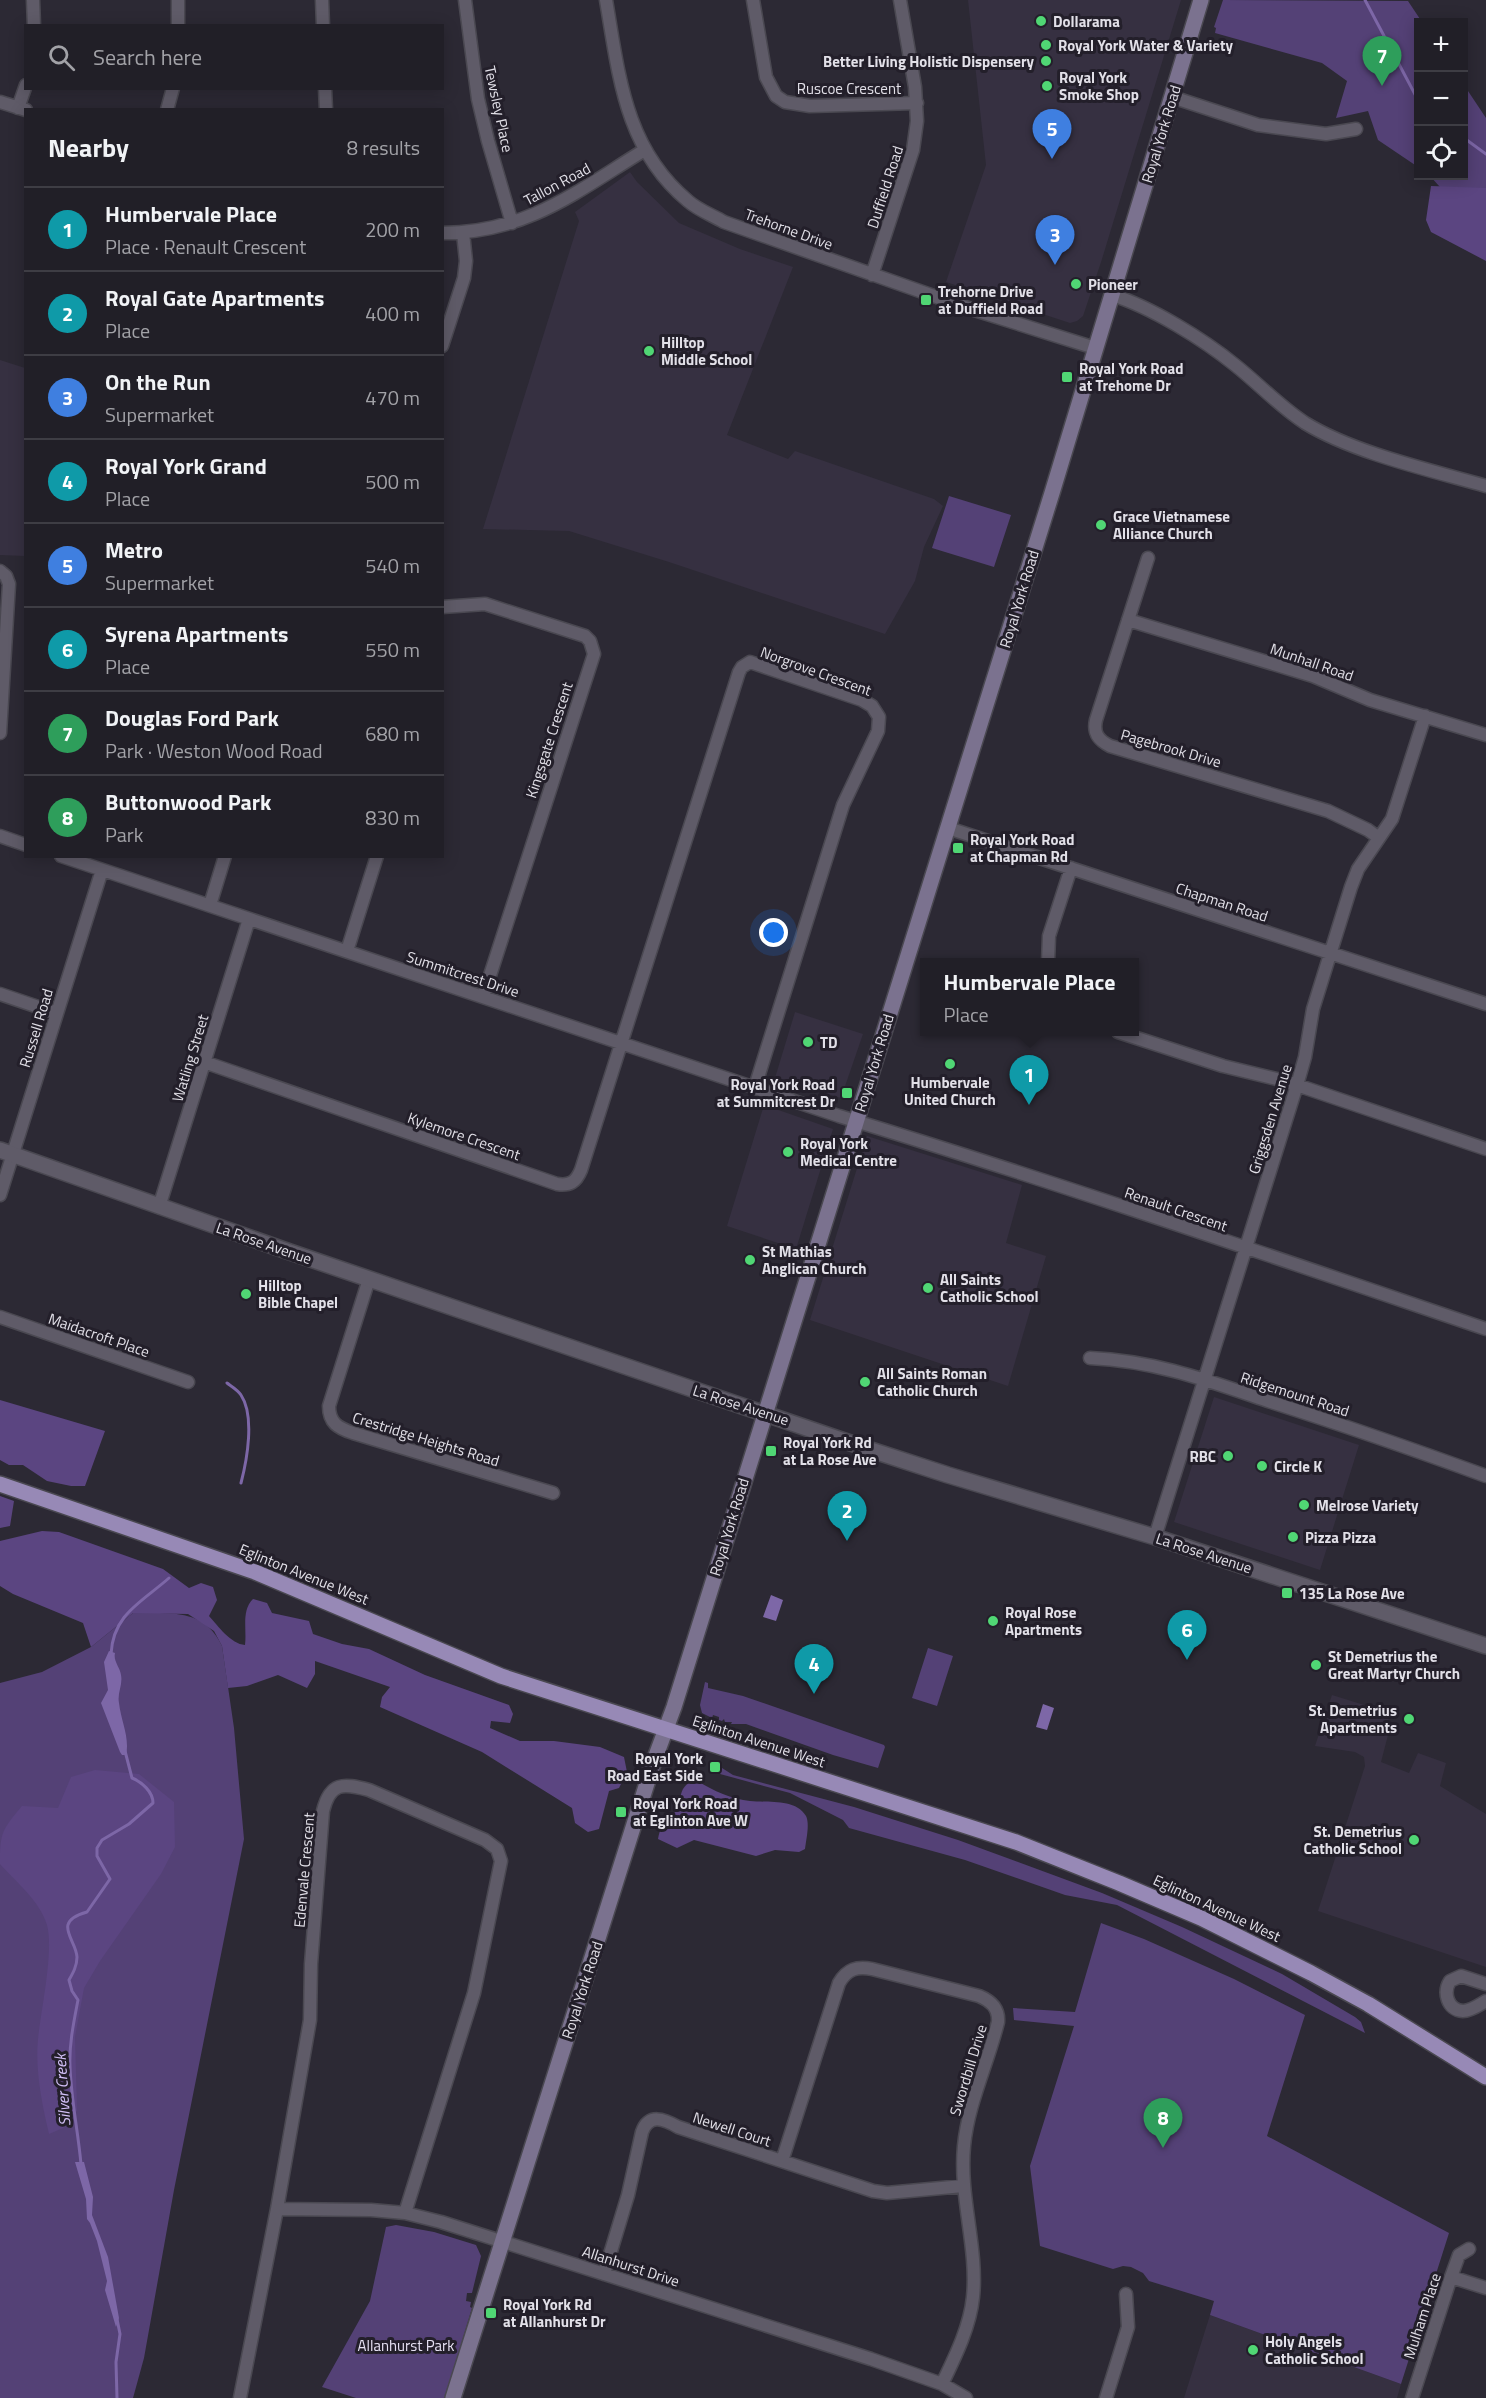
<!DOCTYPE html>
<html lang="en">
<head>
<meta charset="utf-8">
<style>
	body { margin:0; font-family:"Titillium Web",sans-serif; background:#29272f; color:#f1f3f6 }
	.controls { position:absolute; right:18px; top:18px; display:grid; overflow:hidden; border-radius:0px; box-shadow:0 3px 15px #0003 }
	.controls button { width:54px; height:54px; display:grid; place-items:center; padding:0; border:0; border-bottom:2px solid #3e3d44; background:#211f27; color:#f1f3f6; font:30px sans-serif }
	.you { position:absolute; left:774px; top:933px; width:21px; height:21px; margin:-15px; border:4px solid #fff; border-radius:50%; background:#1a73e8; box-shadow:0 0 0 9px #1a73e833 }
	.badge { display:grid; place-items:center; width:39px; height:39px; border-radius:50%; background:#2563eb; color:#fff; font-size:20px; font-weight:700 }
	.pin { position:absolute; translate:-50% -50px; filter:drop-shadow(0 2px 3px #0008) }
	.pin::after { content:''; position:absolute; top:32px; width:21px; height:18px; background:inherit; clip-path:polygon(0 0,100% 0,50% 100%) }
	.popup { position:absolute; left:920px; top:958px; width:219px; height:78px; box-sizing:border-box; display:grid; place-content:center; border-radius:0px; background:#211f27; filter:drop-shadow(0 2px 4px #0005); font-size:20px; white-space:nowrap; color:#a2a2a7 }
	.popup b { font-size:22px; color:#f1f3f6 }
	.popup::after { content:''; position:absolute; left:50%; top:100%; margin-left:-12px; border:12px solid transparent; border-top-color:#211f27 }
	.list { margin:0; padding:0; list-style:none }
	h2 { display:flex; justify-content:space-between; align-items:center; height:78px; margin:0; padding:0 24px; font-size:26px }
	h2 small { font-size:20px; font-weight:400; color:#a2a2a7 }
	.list li { display:grid; grid-template-columns:39px 1fr auto; gap:18px; align-items:center; box-sizing:border-box; height:84px; padding:0 24px; border-top:2px solid #3e3d44 }
	.list b { display:block; font-size:22px; white-space:nowrap }
	.list p { margin:0; font-size:20px; white-space:nowrap; color:#a2a2a7 }
	.list em { font-size:20px; font-style:normal; color:#a2a2a7 }
	.icon { flex:none; width:33px; height:33px; fill:none; stroke:currentColor; stroke-width:2; stroke-linecap:round; stroke-linejoin:round }
	.map { position:relative; flex:none; width:1486px; height:2398px; overflow:hidden }
	.search { position:absolute; background:#211f27; box-shadow:0 3px 15px #0003; left:24px; top:24px; width:420px; height:66px; display:flex; align-items:center; gap:15px; box-sizing:border-box; padding:0 21px; border-radius:0px; color:#a2a2a7; font-size:22px }
	.panel { position:absolute; background:#211f27; box-shadow:0 3px 15px #0003; left:24px; top:108px; width:420px; height:750px; border-radius:0px }
	.map>svg:first-child { display:block }
</style>
</head>
<body>
<div class="map">
<svg width="1486" height="2398" viewBox="0 0 1486 2398">
	<rect width="100%" height="100%" fill="#2c2934"/>
	<path fill="#363041" d="M968 0H1181L1102 259 1083 316 1077 321 1070 323 946 282 986 165Z
		M630 172 637 182 679 223 740 249 793 267 727 435 788 459 795 451 934 499 943 506 924 547 915 581 885 634 669 562 569 531 483 529 579 221 575 212Z
		M0 360 25 368V556L0 555Z
		M795 1012 863 1034 841 1098 775 1078Z
		M764 1105 833 1129 796 1249 727 1226Z
		M867 1136 1022 1185 1006 1243 1046 1256 1008 1386 810 1320Z
		M1214 1397 1359 1445 1320 1570 1174 1522Z
		M1332 1695 1390 1713 1386 1730 1388 1735 1381 1762 1409 1773 1418 1753 1446 1763 1440 1786 1486 1814V1967L1318 1911 1365 1766 1364 1757 1355 1752 1315 1746Z
		M1210 2315 1401 2384 1397 2398H1184Z"/>
	<path fill="#544176" d="M1223 0 1408 1 1422 22H1418V167L1378 140 1368 111 1336 118 1347 81 1322 63 1215 33 1216 28 1214 27Z
		M1464 85 1486 118V238L1430 176H1464Z
		M949 496 1011 515 994 567 932 548Z
		M133 1613C168 1614 204 1607 222 1646L234 1728 244 1839 174 2190 144 2358 133 2398H0V1683L42 1672 91 1647Z
		M928 1648 953 1656 937 1706 912 1698Z
		M705 1682 708 1683V1688L743 1696 884 1745 885 1747 878 1768 833 1755 746 1724H731L732 1722H725L724 1719 722 1721 719 1720V1717L713 1715 712 1718 702 1713 700 1705Z
		M722 1768 733 1775 854 1807 958 1840 1102 1893 1182 1927 1282 1974 1355 2017 1361 2022 1365 2033 1117 1905 1065 1895 965 1860 849 1828 843 1820 790 1793 720 1774Z
		M1101 1923 1144 1939 1234 1979 1305 2015 1267 2136 1449 2233 1401 2384 1210 2315 1214 2301 1149 2281 1143 2273 1131 2267 1123 2266 1113 2269 1040 2246 1030 2166 1074 2026 1014 2020 1013 2008 1075 2012Z
		M396 2225 434 2232 476 2245 481 2256 472 2293H467L466 2301 471 2302 470 2307 472 2308 445 2398H356L322 2387 370 2301 386 2227Z"/>
	<path fill="#5b4581" d="M1431 186 1486 188V261L1431 232 1426 220Z
		M0 1400 105 1431 85 1486H71L47 1481 23 1465H9L0 1460Z
		M0 1496 14 1501 10 1526 0 1528Z
		M42 1531 59 1532 163 1569 189 1588 201 1583 213 1587 217 1600 209 1616C218 1626 231 1644 245 1645 247 1629 241 1611 253 1599L267 1603 272 1613 309 1621 313 1634 342 1644 369 1649 425 1675 509 1705 513 1714 510 1723 491 1721 490 1728 520 1741H554L600 1747 624 1757 627 1772 619 1788 609 1791 599 1829 588 1832 575 1823 572 1808 482 1752 380 1707 382 1697 390 1687 315 1661V1674L307 1688 278 1675 247 1686 228 1688 222 1646 214 1631 188 1614 133 1613 91 1647 83 1623 13 1594 0 1586V1541Z
		M95 1770 139 1774 174 1802 175 1847 161 1874 100 1961 84 1988 75 2037 77 2110 70 2125 49 2134C42 2103 35 2071 38 2039 41 2010 54 1951 47 1925 40 1901 16 1882 0 1864 0 1832 2 1830 22 1806L58 1808 71 1777Z
		M692 1781H698C713 1791 732 1799 750 1801 766 1803 795 1798 806 1816 810 1824 806 1840 805 1849L799 1852 775 1850 756 1856 694 1840 677 1848 658 1839C662 1821 664 1819 680 1809 680 1797 680 1787 692 1781Z"/>
	<path fill="#7d67a7" d="M771 1595 783 1600 776 1621 763 1617Z
		M109 1651 115 1653C113 1661 120 1667 121 1675 123 1685 117 1693 119 1703 121 1721 130 1738 126 1755H122L120 1752 101 1703 108 1690 104 1662Z
		M1043 1704 1054 1708 1047 1730 1036 1727Z
		M75 2162H84L93 2197 92 2215 108 2257 119 2318 116 2327 105 2290 107 2281 97 2241 90 2223 87 2219 86 2199Z"/>
	<g fill="none" stroke-linecap="round" stroke-linejoin="round">
		<path stroke="#7d67a7" stroke-width="3" d="M1365 0 1418 100
			M1464 138 1486 154
			M227 1383C231 1386 238 1390 241 1395 255 1416 247 1460 241 1483
			M111 1654C113 1614 142 1602 169 1578
			M81 2164C78 2131 71 2099 70 2066 69 2044 74 2021 78 2000L72 1991 69 1980C73 1973 77 1966 77 1957 76 1939 51 1922 87 1912L110 1879 97 1856V1848L102 1840 129 1824 153 1803C153 1792 142 1782 132 1778L125 1751
			M117 2319 120 2334 116 2362 117 2398"/>
		<defs>
			<path id="minor" d="M33 0 34 26
				M178 0V26
				M322 0 323 26
				M465 0 478 99 488 141 512 223
				M606 0C619 76 625 149 688 201 698 210 712 215 724 222L965 307 1095 348
				M753 0 766 77 776 96 785 102 810 106 917 103
				M325 88 326 110
				M1172 97 1258 125 1326 134 1356 129
				M0 102 26 110
				M18 108 26 85
				M167 110 173 88
				M442 233C526 233 576 192 643 151
				M872 275 913 150 917 121 915 87 900 0
				M1112 295C1151 307 1203 339 1235 365 1259 384 1279 406 1305 423 1354 453 1430 470 1486 486
				M442 346 464 278 466 261 463 233
				M1148 558 1096 720C1093 733 1098 740 1110 746L1328 811 1368 830 1379 838
				M0 571 6 576 9 584 0 733
				M442 607 485 604 585 636 590 641 594 654 483 997
				M1128 620 1313 676 1370 700 1486 735
				M948 828 1486 1004
				M0 836 26 845
				M61 856 839 1116C1056 1182 1271 1256 1486 1329
				M210 905 225 856
				M347 951 377 856
				M1048 962 1049 936 1071 868
				M0 994 56 1013
				M1118 1032 1223 1066 1285 1081 1486 1149
				M204 1062 557 1184C570 1186 576 1182 581 1170L739 672 742 667 750 662 862 700 872 706 879 717 878 731 843 805 755 1087
				M0 1195 102 870
				M159 1207 249 919
				M369 1279 329 1406C329 1423 338 1428 353 1433L553 1493
				M0 1317 188 1382
				M1090 1358C1157 1361 1209 1381 1271 1402 1343 1425 1415 1450 1486 1476
				M1155 1537 1297 1085 1305 1057 1313 1009 1351 887 1358 869 1392 819 1425 716
				M1486 1984 1461 1976 1450 1981C1443 1992 1447 2010 1463 2011 1471 2011 1479 2005 1486 2001
				M782 2161 839 1983C847 1969 857 1966 872 1969L979 1996C991 2001 999 2008 998 2022 988 2063 968 2103 964 2146 959 2197 978 2247 973 2297 970 2327 955 2357 942 2384
				M277 2209 371 2210 405 2213 441 2222 871 2359 942 2384 966 2398
				M604 2274 628 2195 642 2132C649 2113 664 2119 678 2127L873 2191 887 2193 963 2186
				M1451 2277 1486 2288
				M240 2398 277 2209 310 2020 311 1964 323 1811C330 1782 343 1783 369 1790L485 1840 497 1849 501 1861 474 1993 405 2213
				M1106 2398 1128 2327 1126 2294
				M1412 2398 1451 2277 1459 2255 1469 2249"/>
			<path id="tertiary" d="M0 1150 290 1252 871 1450 948 1475 1155 1537 1486 1646"/>
			<path id="secondary" d="M453 2398 654 1761 674 1707 1052 493 1201 0"/>
			<path id="primary" d="M0 1484 255 1572 501 1676 1016 1842 1119 1883 1201 1918 1311 1973 1368 2004 1486 2077"/>
		</defs>
		<use href="#minor" stroke="#4a4851" stroke-width="15"/>
		<use href="#tertiary" stroke="#4a4851" stroke-width="18"/>
		<use href="#secondary" stroke="#4a4851" stroke-width="18"/>
		<use href="#primary" stroke="#4a4851" stroke-width="18"/>
		<use href="#minor" stroke="#5f5b68" stroke-width="12"/>
		<use href="#tertiary" stroke="#5f5b68" stroke-width="15"/>
		<use href="#secondary" stroke="#7b728f" stroke-width="15"/>
		<use href="#primary" stroke="#9789b6" stroke-width="15"/>
	</g>
	<g fill="#50d674" stroke="#231f2a" stroke-width="2">
		<circle cx="1041" cy="21" r="6"/>
		<circle cx="1046" cy="45" r="6"/>
		<circle cx="1046" cy="61" r="6"/>
		<circle cx="1047" cy="86" r="6"/>
		<circle cx="1076" cy="284" r="6"/>
		<rect x="920" y="294" width="12" height="12" rx="3"/>
		<circle cx="649" cy="351" r="6"/>
		<rect x="1061" y="371" width="12" height="12" rx="3"/>
		<circle cx="1101" cy="525" r="6"/>
		<rect x="952" y="842" width="12" height="12" rx="3"/>
		<circle cx="808" cy="1042" r="6"/>
		<circle cx="950" cy="1064" r="6"/>
		<rect x="841" y="1087" width="12" height="12" rx="3"/>
		<circle cx="788" cy="1152" r="6"/>
		<circle cx="750" cy="1260" r="6"/>
		<circle cx="928" cy="1288" r="6"/>
		<circle cx="246" cy="1294" r="6"/>
		<circle cx="865" cy="1382" r="6"/>
		<rect x="765" y="1445" width="12" height="12" rx="3"/>
		<circle cx="1228" cy="1456" r="6"/>
		<circle cx="1262" cy="1466" r="6"/>
		<circle cx="1304" cy="1505" r="6"/>
		<circle cx="1293" cy="1537" r="6"/>
		<rect x="1281" y="1587" width="12" height="12" rx="3"/>
		<circle cx="993" cy="1621" r="6"/>
		<circle cx="1316" cy="1665" r="6"/>
		<circle cx="1409" cy="1719" r="6"/>
		<rect x="709" y="1761" width="12" height="12" rx="3"/>
		<rect x="615" y="1806" width="12" height="12" rx="3"/>
		<circle cx="1414" cy="1840" r="6"/>
		<rect x="485" y="2307" width="12" height="12" rx="3"/>
		<circle cx="1253" cy="2350" r="6"/>
	</g>
	<g text-anchor="middle" dominant-baseline="central" stroke-width="6" stroke-linejoin="round" paint-order="stroke">
		<g font-size="15" font-weight="bold" fill="#e2e0e8" stroke="#231f2a" text-anchor="start">
			<text x="1053" y="21">Dollarama</text>
			<text x="1058" y="45">Royal York Water &amp; Variety</text>
			<text x="1034" y="61" text-anchor="end">Better Living Holistic Dispensery</text>
			<text x="1059" y="77">Royal York<tspan x="1059" dy="17">Smoke Shop</tspan></text>
			<text x="1088" y="284">Pioneer</text>
			<text x="938" y="291">Trehorne Drive<tspan x="938" dy="17">at Duffield Road</tspan></text>
			<text x="661" y="342">Hilltop<tspan x="661" dy="17">Middle School</tspan></text>
			<text x="1079" y="368">Royal York Road<tspan x="1079" dy="17">at Trehome Dr</tspan></text>
			<text x="1113" y="516">Grace Vietnamese<tspan x="1113" dy="17">Alliance Church</tspan></text>
			<text x="970" y="839">Royal York Road<tspan x="970" dy="17">at Chapman Rd</tspan></text>
			<text x="820" y="1042">TD</text>
			<text x="950" y="1082" text-anchor="middle">Humbervale<tspan x="950" dy="17">United Church</tspan></text>
			<text x="835" y="1084" text-anchor="end">Royal York Road<tspan x="835" dy="17">at Summitcrest Dr</tspan></text>
			<text x="800" y="1143">Royal York<tspan x="800" dy="17">Medical Centre</tspan></text>
			<text x="762" y="1251">St Mathias<tspan x="762" dy="17">Anglican Church</tspan></text>
			<text x="940" y="1279">All Saints<tspan x="940" dy="17">Catholic School</tspan></text>
			<text x="258" y="1285">Hilltop<tspan x="258" dy="17">Bible Chapel</tspan></text>
			<text x="877" y="1373">All Saints Roman<tspan x="877" dy="17">Catholic Church</tspan></text>
			<text x="783" y="1442">Royal York Rd<tspan x="783" dy="17">at La Rose Ave</tspan></text>
			<text x="1216" y="1456" text-anchor="end">RBC</text>
			<text x="1274" y="1466">Circle K</text>
			<text x="1316" y="1505">Melrose Variety</text>
			<text x="1305" y="1537">Pizza Pizza</text>
			<text x="1299" y="1593">135 La Rose Ave</text>
			<text x="1005" y="1612">Royal Rose<tspan x="1005" dy="17">Apartments</tspan></text>
			<text x="1328" y="1656">St Demetrius the<tspan x="1328" dy="17">Great Martyr Church</tspan></text>
			<text x="1397" y="1710" text-anchor="end">St. Demetrius<tspan x="1397" dy="17">Apartments</tspan></text>
			<text x="703" y="1758" text-anchor="end">Royal York<tspan x="703" dy="17">Road East Side</tspan></text>
			<text x="633" y="1803">Royal York Road<tspan x="633" dy="17">at Eglinton Ave W</tspan></text>
			<text x="1402" y="1831" text-anchor="end">St. Demetrius<tspan x="1402" dy="17">Catholic School</tspan></text>
			<text x="503" y="2304">Royal York Rd<tspan x="503" dy="17">at Allanhurst Dr</tspan></text>
			<text x="1265" y="2341">Holy Angels<tspan x="1265" dy="17">Catholic School</tspan></text>
		</g>
		<g font-size="15" fill="#e2e0e8" stroke="#231f2a">
			<text x="849" y="88">Ruscoe Crescent</text>
			<text transform="translate(499 109) rotate(78)">Tewsley Place</text>
			<text transform="translate(1161 134) rotate(-73)">Royal York Road</text>
			<text transform="translate(557 184) rotate(-28)">Tallon Road</text>
			<text transform="translate(885 187) rotate(-72)">Duffield Road</text>
			<text transform="translate(789 229) rotate(20)">Trehorne Drive</text>
			<text transform="translate(1019 599) rotate(-73)">Royal York Road</text>
			<text transform="translate(1312 662) rotate(19)">Munhall Road</text>
			<text transform="translate(816 671) rotate(20)">Norgrove Crescent</text>
			<text transform="translate(549 740) rotate(-72)">Kingsgate Crescent</text>
			<text transform="translate(1171 748) rotate(16)">Pagebrook Drive</text>
			<text transform="translate(1222 902) rotate(18)">Chapman Road</text>
			<text transform="translate(463 974) rotate(18)">Summitcrest Drive</text>
			<text transform="translate(36 1028) rotate(-73)">Russell Road</text>
			<text transform="translate(190 1058) rotate(-73)">Watling Street</text>
			<text transform="translate(874 1063) rotate(-73)">Royal York Road</text>
			<text transform="translate(1270 1119) rotate(-73)">Griggsden Avenue</text>
			<text transform="translate(464 1136) rotate(19)">Kylemore Crescent</text>
			<text transform="translate(1176 1209) rotate(19)">Renault Crescent</text>
			<text transform="translate(264 1243) rotate(19)">La Rose Avenue</text>
			<text transform="translate(99 1335) rotate(19)">Maidacroft Place</text>
			<text transform="translate(1295 1394) rotate(18)">Ridgemount Road</text>
			<text transform="translate(741 1405) rotate(18)">La Rose Avenue</text>
			<text transform="translate(426 1439) rotate(17)">Crestridge Heights Road</text>
			<text transform="translate(729 1527) rotate(-73)">Royal York Road</text>
			<text transform="translate(1204 1553) rotate(18)">La Rose Avenue</text>
			<text transform="translate(304 1574) rotate(22)">Eglinton Avenue West</text>
			<text transform="translate(759 1741) rotate(18)">Eglinton Avenue West</text>
			<text transform="translate(304 1870) rotate(-85)">Edenvale Crescent</text>
			<text transform="translate(1217 1908) rotate(25)">Eglinton Avenue West</text>
			<text transform="translate(582 1990) rotate(-72)">Royal York Road</text>
			<text transform="translate(968 2070) rotate(-73)">Swordbill Drive</text>
			<text transform="translate(732 2129) rotate(18)">Newell Court</text>
			<text transform="translate(631 2266) rotate(18)">Allanhurst Drive</text>
			<text transform="translate(1422 2316) rotate(-72)">Mulham Place</text>
		</g>
		<g font-size="15" fill="#e6e1f3" stroke="#231f2a">
			<text x="406" y="2345">Allanhurst Park</text>
		</g>
		<g font-size="16" font-style="italic" fill="#d2c0f7" stroke="#231f2a">
			<text transform="translate(62 2090) rotate(-94)">Silver Creek</text>
		</g>
	</g>
</svg>
<div class="controls">
<button>+</button>
<button>−</button>
<button><svg class="icon" aria-label="locate" viewBox="0 0 24 24"><circle cx="12" cy="12" r="6"/><path d="M12 2v4M12 18v4M2 12h4M18 12h4"/></svg></button>
</div>
<div class="you"></div>
<div class="pin badge" style="left:1029px;top:1105px;background:#0f9aa8">1</div>
<div class="popup"><b>Humbervale Place</b>Place</div>
<div class="pin badge" style="left:847px;top:1541px;background:#0f9aa8">2</div>
<div class="pin badge" style="left:1055px;top:265px;background:#3f7fe0">3</div>
<div class="pin badge" style="left:814px;top:1694px;background:#0f9aa8">4</div>
<div class="pin badge" style="left:1052px;top:159px;background:#3f7fe0">5</div>
<div class="pin badge" style="left:1187px;top:1660px;background:#0f9aa8">6</div>
<div class="pin badge" style="left:1382px;top:86px;background:#2e9e5b">7</div>
<div class="pin badge" style="left:1163px;top:2148px;background:#2e9e5b">8</div>
<div class="search"><svg class="icon" aria-label="search" viewBox="0 0 24 24"><circle cx="10" cy="10" r="6"/><path d="M15 15l6 6"/></svg>Search here</div>
<section class="panel">
<h2>Nearby<small>8 results</small></h2>
<ul class="list">
<li><span class="badge" style="background:#0f9aa8">1</span><div><b>Humbervale Place</b><p>Place · Renault Crescent</p></div><em>200 m</em></li>
<li><span class="badge" style="background:#0f9aa8">2</span><div><b>Royal Gate Apartments</b><p>Place</p></div><em>400 m</em></li>
<li><span class="badge" style="background:#3f7fe0">3</span><div><b>On the Run</b><p>Supermarket</p></div><em>470 m</em></li>
<li><span class="badge" style="background:#0f9aa8">4</span><div><b>Royal York Grand</b><p>Place</p></div><em>500 m</em></li>
<li><span class="badge" style="background:#3f7fe0">5</span><div><b>Metro</b><p>Supermarket</p></div><em>540 m</em></li>
<li><span class="badge" style="background:#0f9aa8">6</span><div><b>Syrena Apartments</b><p>Place</p></div><em>550 m</em></li>
<li><span class="badge" style="background:#2e9e5b">7</span><div><b>Douglas Ford Park</b><p>Park · Weston Wood Road</p></div><em>680 m</em></li>
<li><span class="badge" style="background:#2e9e5b">8</span><div><b>Buttonwood Park</b><p>Park</p></div><em>830 m</em></li>
</ul>
</section>
</div>
</body>
</html>
